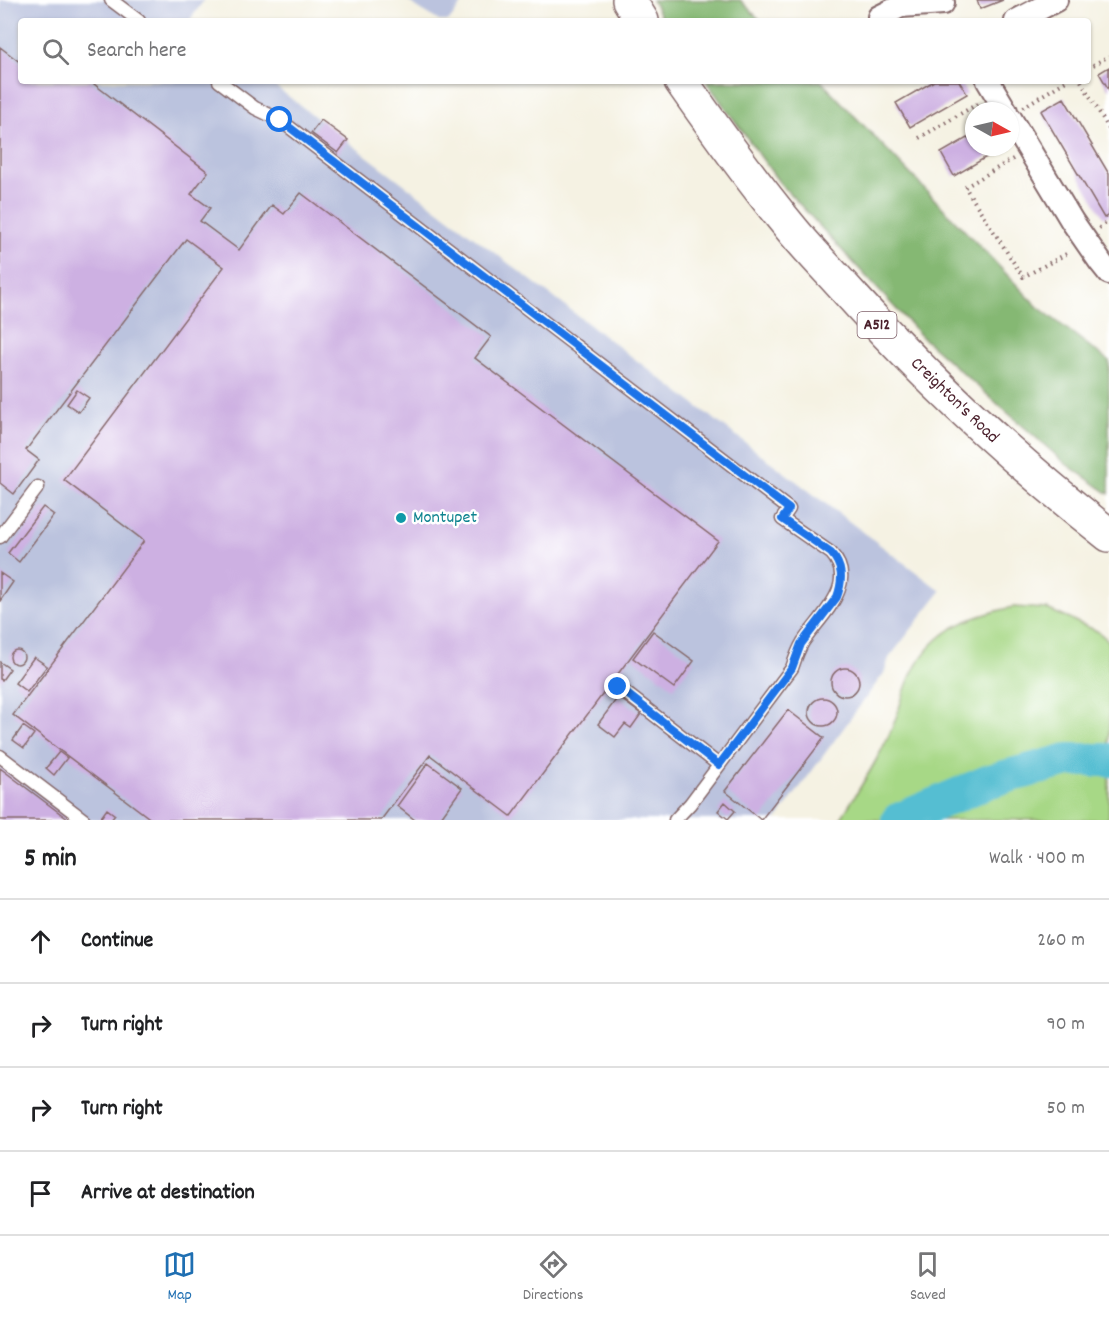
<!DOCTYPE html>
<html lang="en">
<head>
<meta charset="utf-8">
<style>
	body { margin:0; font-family:Dekko,sans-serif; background:#f6f6f6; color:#202124 }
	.compass { position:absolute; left:965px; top:102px; width:54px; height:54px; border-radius:50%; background:#fff; box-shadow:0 2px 4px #0004; rotate:98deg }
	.stop { position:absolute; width:18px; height:18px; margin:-14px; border:4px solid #1a73e8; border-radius:50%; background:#fff }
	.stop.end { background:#1a73e8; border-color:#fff; box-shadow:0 2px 6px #0008 }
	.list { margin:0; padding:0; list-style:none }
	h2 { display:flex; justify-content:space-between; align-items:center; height:78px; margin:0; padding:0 24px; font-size:26px }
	h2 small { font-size:20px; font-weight:400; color:#757577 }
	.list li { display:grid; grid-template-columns:39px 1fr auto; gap:18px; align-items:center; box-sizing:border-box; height:84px; padding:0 24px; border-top:2px solid #e0e0e0 }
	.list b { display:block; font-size:22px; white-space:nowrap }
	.list em { font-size:20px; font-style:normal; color:#757577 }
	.icon { flex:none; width:33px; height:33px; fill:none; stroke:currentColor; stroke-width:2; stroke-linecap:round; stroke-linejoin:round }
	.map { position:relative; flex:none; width:1109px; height:820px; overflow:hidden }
	.search { position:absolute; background:#fff; box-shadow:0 2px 4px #0004; left:18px; right:18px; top:18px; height:66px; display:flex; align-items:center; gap:15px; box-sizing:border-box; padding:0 21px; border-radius:6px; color:#757577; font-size:22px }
	.sheet { height:414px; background:#fff }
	nav { display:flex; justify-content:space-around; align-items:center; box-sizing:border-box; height:84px; border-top:2px solid #e0e0e0; background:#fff; font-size:16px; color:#757577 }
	nav a { display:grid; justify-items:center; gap:3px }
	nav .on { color:#1f6fb2 }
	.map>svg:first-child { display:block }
</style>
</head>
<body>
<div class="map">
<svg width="1109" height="820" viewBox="0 0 1109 820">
	<rect width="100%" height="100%" fill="#fff"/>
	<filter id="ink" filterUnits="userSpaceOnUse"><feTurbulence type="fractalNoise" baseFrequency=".0167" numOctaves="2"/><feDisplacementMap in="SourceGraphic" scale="12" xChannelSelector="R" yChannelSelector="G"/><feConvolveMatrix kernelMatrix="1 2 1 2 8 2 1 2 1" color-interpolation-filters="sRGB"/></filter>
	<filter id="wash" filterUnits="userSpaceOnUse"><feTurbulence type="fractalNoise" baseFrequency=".008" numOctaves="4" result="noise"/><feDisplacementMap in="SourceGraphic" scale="24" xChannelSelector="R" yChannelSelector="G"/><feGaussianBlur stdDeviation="1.35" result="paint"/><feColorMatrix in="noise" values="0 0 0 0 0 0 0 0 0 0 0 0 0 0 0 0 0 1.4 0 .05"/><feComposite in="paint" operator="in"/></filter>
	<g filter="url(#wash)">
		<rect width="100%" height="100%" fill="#f5f2e3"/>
		<path fill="#bbc3de" d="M0 0H204L189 21H21V81H268L941 591 889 658 884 673 776 820H0Z
			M406 0H465L449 21H439Z"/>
		<path fill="#a7d886" stroke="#787c58" stroke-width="1.5" d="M1013 607 1047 609 1097 631 1109 641V817L1106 820H840C857 793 880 757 892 728 900 710 903 689 913 671 936 628 969 617 1013 607Z"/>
		<path fill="#85b873" stroke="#686c4f" stroke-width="1.5" d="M652 0H740L761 21H663Z
			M706 81H821L1038 307 1109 361V494L1066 464 924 339 779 182Z"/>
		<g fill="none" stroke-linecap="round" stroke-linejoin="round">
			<path stroke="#55bed2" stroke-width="34" d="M898 820 990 781 1068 760H1109"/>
		</g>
		<g id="blocks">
			<path fill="#cdb0e2" d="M977 0H1003L980 9Z
				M0 47 21 63V81H90L208 172 191 194 210 208 200 221 239 250 272 205 284 214 301 193 491 337 475 358 718 541 511 816 430 755 381 820H152L13 715 144 541 64 480 224 267 186 239 26 450 39 460 14 494 0 483Z
				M1109 67V90L1099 73Z
				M934 81H959L967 94 910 127 896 103Z
				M1064 98 1109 174V215L1104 218 1041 111Z
				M321 120 348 140 338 153 311 133Z
				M974 134V147H998L1000 149 954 176 941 153Z
				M77 390 89 398 79 412 67 404Z
				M43 507 54 515 19 562 8 553Z
				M0 573 13 582 0 601Z
				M653 631 694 661 674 688 633 658Z
				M10 657a7 7 0 1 1 14 0a7 7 0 1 1-14 0Z
				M34 657 47 666 27 692 15 683Z
				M0 662 10 669 2 680 0 679Z
				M831 682a14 14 0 1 1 28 0a14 14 0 1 1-28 0Z
				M618 697 641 714 631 728 625 724 615 737 598 724Z
				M809 712a14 14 0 1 1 28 0a14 14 0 1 1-28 0Z
				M788 710 824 738 761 820 725 791Z
				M23 726 34 734 24 748 13 740Z
				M59 752 67 758 54 775 46 768Z
				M428 763 462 788 439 820H415L397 806Z
				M0 768 69 820H0Z
				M725 802 735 811 728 819 718 811Z
				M107 809 115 815 111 820H99Z"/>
		</g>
	</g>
	<g filter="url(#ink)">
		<use href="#blocks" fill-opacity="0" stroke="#86696b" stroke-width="1.5"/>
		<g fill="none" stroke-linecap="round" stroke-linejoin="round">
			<defs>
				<path id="lane" d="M111 0 139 21
					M219 81 255 108 280 120 789 509 782 519 831 553C860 584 820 616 803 642 798 650 795 659 792 668L690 804 675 820
					M0 537 38 487
					M618 687 719 765
					M0 756 84 820"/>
				<path id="street" d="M879 17 901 6 943 3
					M1016 21 1056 0
					M988 81 1006 111
					M1010 118 1072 221 1101 263 1109 273"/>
				<path id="highway" d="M629 0 642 21
					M681 81C716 131 751 180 790 227 806 247 824 265 841 284 923 376 1012 459 1109 535"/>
			</defs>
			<use href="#lane" stroke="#86696b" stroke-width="15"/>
			<use href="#street" stroke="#86696b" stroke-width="26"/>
			<use href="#highway" stroke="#86696b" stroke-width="36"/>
			<path stroke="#86696b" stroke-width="4" stroke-dasharray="1.5 4.5" stroke-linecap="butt" d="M1088 68 1109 56
				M1081 81 1109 129
				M1023 107 1066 81
				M919 138 979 103
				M1013 159 965 187 1023 277 1070 252
				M1099 228 1109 221"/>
			<use href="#lane" stroke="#fff" stroke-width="12"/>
			<use href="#street" stroke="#fff" stroke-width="22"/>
			<use href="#highway" stroke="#fff" stroke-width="33"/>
		</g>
	</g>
	<g fill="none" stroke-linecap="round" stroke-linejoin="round" filter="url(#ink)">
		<path stroke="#1a73e8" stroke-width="8" d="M280 120 789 509 782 519 831 553C843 566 843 580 837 597L801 644 792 668 719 765 618 687"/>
	</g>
	<circle fill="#0f9aa8" stroke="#fff" stroke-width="2" cx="401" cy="518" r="6"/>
	<g text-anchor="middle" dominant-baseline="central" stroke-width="5" stroke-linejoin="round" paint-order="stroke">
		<rect fill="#fff" stroke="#80626b" stroke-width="1.5" x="857.5" y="312" width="39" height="26" rx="4.5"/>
		<g font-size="16" font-weight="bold" fill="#4a1f2b">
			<text x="877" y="325">A512</text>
		</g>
		<g font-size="18" fill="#4a1f2b" stroke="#fff">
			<text transform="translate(954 401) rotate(44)">Creighton's Road</text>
		</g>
		<g font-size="18" fill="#0d838f" stroke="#fff" text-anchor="start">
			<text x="413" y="518">Montupet</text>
		</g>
	</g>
</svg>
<svg class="compass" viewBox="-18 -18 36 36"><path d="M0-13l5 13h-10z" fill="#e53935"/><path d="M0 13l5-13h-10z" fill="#757577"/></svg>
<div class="stop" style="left:280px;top:120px"></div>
<div class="stop end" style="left:618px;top:687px"></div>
<div class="search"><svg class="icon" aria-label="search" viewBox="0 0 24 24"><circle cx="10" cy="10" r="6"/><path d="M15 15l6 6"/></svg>Search here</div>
</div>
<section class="sheet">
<h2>5 min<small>Walk · 400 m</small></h2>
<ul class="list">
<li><svg class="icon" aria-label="ahead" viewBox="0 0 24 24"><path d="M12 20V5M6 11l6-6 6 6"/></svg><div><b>Continue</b></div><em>260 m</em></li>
<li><svg class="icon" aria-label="right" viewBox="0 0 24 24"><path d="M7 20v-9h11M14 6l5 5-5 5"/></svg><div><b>Turn right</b></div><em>90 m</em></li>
<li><svg class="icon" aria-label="right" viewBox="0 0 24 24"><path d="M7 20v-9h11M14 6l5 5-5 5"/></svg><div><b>Turn right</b></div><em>50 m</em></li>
<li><svg class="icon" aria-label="arrive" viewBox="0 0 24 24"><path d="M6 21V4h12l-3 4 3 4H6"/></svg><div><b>Arrive at destination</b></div></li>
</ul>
</section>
<nav>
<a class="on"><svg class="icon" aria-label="map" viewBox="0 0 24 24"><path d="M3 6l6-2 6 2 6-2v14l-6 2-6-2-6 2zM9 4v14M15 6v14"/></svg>Map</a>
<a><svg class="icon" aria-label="directions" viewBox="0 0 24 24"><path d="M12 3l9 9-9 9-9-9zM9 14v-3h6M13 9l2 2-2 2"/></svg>Directions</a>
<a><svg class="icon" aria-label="saved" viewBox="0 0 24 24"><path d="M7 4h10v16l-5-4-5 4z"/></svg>Saved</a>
</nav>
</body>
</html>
